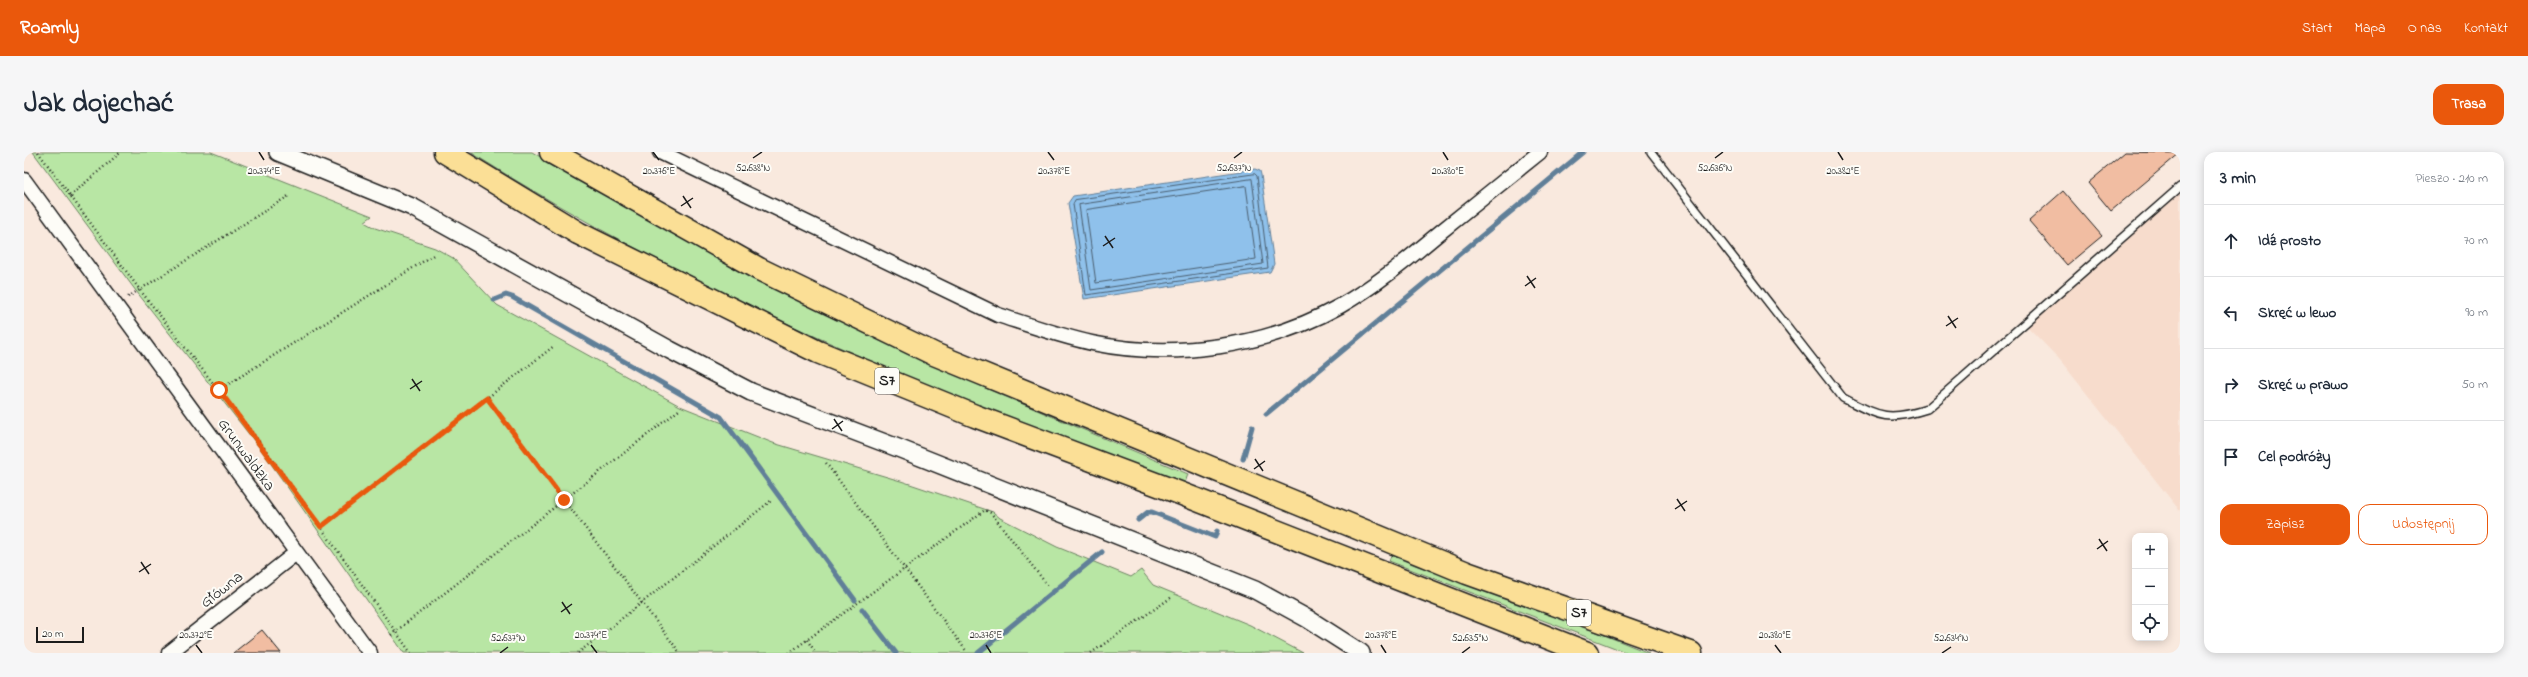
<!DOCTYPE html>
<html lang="pl">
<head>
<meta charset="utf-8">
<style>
	body { margin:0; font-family:"Indie Flower",sans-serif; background:#f6f6f7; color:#1f2937 }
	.controls { position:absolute; right:12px; bottom:12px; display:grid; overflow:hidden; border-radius:8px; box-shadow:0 2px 10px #0003 }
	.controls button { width:36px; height:36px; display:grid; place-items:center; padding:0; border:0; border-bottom:1px solid #e0e1e3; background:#fff; color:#1f2937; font:20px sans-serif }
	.scale { position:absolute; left:12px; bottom:10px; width:48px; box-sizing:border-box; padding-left:4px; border:2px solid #1c1c1c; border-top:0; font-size:11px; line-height:14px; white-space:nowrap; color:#1c1c1c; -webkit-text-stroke:3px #fdfcf7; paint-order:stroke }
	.stop { position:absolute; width:12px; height:12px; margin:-9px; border:3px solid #ea580c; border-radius:50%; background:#fff }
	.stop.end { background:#ea580c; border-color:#fff; box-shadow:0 1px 4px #0008 }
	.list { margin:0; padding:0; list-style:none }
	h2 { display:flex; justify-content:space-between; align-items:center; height:52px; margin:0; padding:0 16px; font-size:17px }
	h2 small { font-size:13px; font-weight:400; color:#747a83 }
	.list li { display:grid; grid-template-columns:26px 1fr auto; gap:12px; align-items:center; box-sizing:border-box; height:72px; padding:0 16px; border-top:1px solid #e0e1e3 }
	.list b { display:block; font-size:15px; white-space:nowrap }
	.list em { font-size:13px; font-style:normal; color:#747a83 }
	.actions { display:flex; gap:8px; padding:12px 16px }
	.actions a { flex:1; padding:9px 0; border:1px solid #ea580c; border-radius:12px; text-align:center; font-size:14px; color:#ea580c }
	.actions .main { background:#ea580c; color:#fff }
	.icon { flex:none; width:22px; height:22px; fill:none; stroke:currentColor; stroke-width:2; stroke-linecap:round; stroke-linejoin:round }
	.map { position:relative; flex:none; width:2156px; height:501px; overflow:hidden; border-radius:12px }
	header { display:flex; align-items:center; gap:24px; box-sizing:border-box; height:56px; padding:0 20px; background:#ea580c; color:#fff }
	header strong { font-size:19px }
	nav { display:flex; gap:22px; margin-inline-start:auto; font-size:14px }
	.intro { display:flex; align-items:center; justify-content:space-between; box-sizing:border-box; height:96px; padding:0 24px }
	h1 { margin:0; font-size:28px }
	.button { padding:10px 18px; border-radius:12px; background:#ea580c; color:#fff; font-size:14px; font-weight:700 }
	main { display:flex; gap:24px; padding:0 24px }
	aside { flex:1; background:#fff; border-radius:12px; box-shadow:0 2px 10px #0003 }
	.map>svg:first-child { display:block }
</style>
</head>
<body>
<header>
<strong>Roamly</strong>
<nav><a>Start</a><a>Mapa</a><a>O nas</a><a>Kontakt</a></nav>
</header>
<div class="intro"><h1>Jak dojechać</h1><a class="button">Trasa</a></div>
<main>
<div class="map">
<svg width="2156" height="501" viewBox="0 0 2156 501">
	<rect width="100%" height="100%" fill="#f9e9de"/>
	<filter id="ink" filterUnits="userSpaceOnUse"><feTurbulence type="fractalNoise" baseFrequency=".025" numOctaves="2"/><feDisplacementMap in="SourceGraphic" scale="8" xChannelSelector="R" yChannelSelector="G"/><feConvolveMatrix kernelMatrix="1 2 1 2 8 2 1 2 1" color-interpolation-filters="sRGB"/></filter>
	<g filter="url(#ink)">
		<path fill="#f7dccc" d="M2156 39V359L2036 208 2000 171Z"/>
		<path fill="#b8e6a4" stroke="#6a8160" d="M9 0H187L348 64 340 70 351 76 411 96 429 106 473 153 656 254 749 291 880 330 969 360 976 366 1033 395 1107 425 1117 418 1129 433 1226 473 1279 501H380L236 296 112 139Z
			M446 0H508L676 97 807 165 968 239 1164 322 1161 331C913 243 669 142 446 0Z
			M1367 403 1391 413 1518 458 1625 501H1604L1365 409Z"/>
		<path fill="#8fc1eb" stroke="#617f98" d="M1231 17 1236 19 1237 23 1250 112 1246 120 1060 147 1044 51 1049 44Z"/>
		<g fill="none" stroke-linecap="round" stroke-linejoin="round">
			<path stroke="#4a5e6f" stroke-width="1" d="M1231 22 1233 24 1244 116 1062 143 1049 52 1051 48Z
				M1228 27 1239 112 1067 138 1055 53Z
				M1222 34 1232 107 1072 131 1062 58Z"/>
			<path stroke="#617f98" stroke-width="5" d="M470 148 482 143 488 145 697 265 831 448
				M1242 262 1559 0
				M1219 307 1228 275
				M1114 368 1124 360H1128L1191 385 1193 379
				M838 457 872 501
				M954 501 1078 400"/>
		</g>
		<path fill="#f1bda2" stroke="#1c1c1c" d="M2101 0 2156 1 2087 59 2064 31Z
			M2039 39 2078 84 2043 113 2005 69Z
			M238 478 257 501H209Z"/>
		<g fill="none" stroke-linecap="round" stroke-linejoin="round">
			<defs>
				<path id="service" d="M1627 0 1819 246C1855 264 1863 270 1903 257L2156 35"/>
				<path id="minor" d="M636 0 974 163C1005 173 1036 184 1068 191 1149 208 1243 195 1316 154 1351 134 1383 108 1414 82 1448 55 1482 27 1516 0
					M0 28 346 501
					M145 501 272 401"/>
				<path id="tertiary" d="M254 0 388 55 646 198 727 240 874 296 1231 438 1284 467 1337 501"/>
				<path id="motorway" d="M421 0 554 81 794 200 951 264 1153 340 1563 501
					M527 0 735 117 910 202 1443 421 1667 501"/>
			</defs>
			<use href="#service" stroke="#1c1c1c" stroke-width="10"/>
			<use href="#minor" stroke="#1c1c1c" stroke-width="17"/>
			<use href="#tertiary" stroke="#1c1c1c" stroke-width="20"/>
			<use href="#motorway" stroke="#1c1c1c" stroke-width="25"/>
			<path stroke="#1c1c1c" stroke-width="2.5" stroke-dasharray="1 3" stroke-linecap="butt" d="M14 0 116 138 240 296 387 501
				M46 44 97 0
				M104 145 266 43
				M195 238 411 102
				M463 246 656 501
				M802 311 943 500
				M297 375 530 194
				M367 483 655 258
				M783 488 792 501
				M554 501 748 348
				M765 501 961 358 967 361 1024 434
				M1067 501 1148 445"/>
			<use href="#service" stroke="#fdfcf7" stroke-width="7"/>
			<use href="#minor" stroke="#fdfcf7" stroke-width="14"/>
			<use href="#tertiary" stroke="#fdfcf7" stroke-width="17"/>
			<use href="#motorway" stroke="#fbdf96" stroke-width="22"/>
		</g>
	</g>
	<g fill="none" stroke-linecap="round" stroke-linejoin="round" filter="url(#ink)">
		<path stroke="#ea580c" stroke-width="5" d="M195 238 297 375 463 246 540 348"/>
	</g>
	<path fill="none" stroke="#1c1c1c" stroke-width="1.5" d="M235 0 240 8M629 0 635 8M1024 0 1030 8M1419 0 1424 8M1814 0 1819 8M729 6 738 0M1210 6 1218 0M1691 6 1699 0M659 44 667 56M657 54 669 46M1081 84 1089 96M1079 94 1091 86M1503 124 1511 136M1501 134 1512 126M1924 164 1932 176M1922 174 1934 166M388 227 396 239M386 237 398 229M810 267 818 279M808 277 819 269M1231 307 1239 319M1230 317 1241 309M1653 347 1661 359M1651 357 1663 349M2075 387 2083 399M2073 397 2084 389M117 410 125 422M115 420 127 412M538 450 546 462M537 460 548 452M172 493 178 501M567 493 573 501M962 493 967 501M1357 493 1362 501M1751 493 1757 501M476 501 484 495M1438 501 1446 495M1918 501 1927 495"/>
	<g text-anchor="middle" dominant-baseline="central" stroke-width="4" stroke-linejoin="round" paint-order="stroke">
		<g fill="#fdfcf7" stroke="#605f5e" stroke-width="1">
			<rect x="851" y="216" width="24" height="26" rx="3"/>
			<rect x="1543" y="448" width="24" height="26" rx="3"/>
		</g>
		<g font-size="15" font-weight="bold" fill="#1c1c1c">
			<text x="863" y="229">S7</text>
			<text x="1555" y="461">S7</text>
		</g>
		<g font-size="16" fill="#1c1c1c" stroke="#fdfcf7">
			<text transform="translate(222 303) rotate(54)">Grunwaldzka</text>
			<text transform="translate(198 438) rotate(-38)">Główna</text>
		</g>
	</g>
	<g font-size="10" text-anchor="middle" fill="#1c1c1c" stroke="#fdfcf7" stroke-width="4" stroke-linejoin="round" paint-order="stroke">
		<text x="729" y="19">52.638°N</text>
		<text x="1210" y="19">52.637°N</text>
		<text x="1691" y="19">52.636°N</text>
		<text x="240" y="22">20.374°E</text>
		<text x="635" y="22">20.376°E</text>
		<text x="1030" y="22">20.378°E</text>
		<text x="1424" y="22">20.380°E</text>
		<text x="1819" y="22">20.382°E</text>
		<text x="172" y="486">20.372°E</text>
		<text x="567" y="486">20.374°E</text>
		<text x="962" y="486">20.376°E</text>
		<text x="1357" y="486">20.378°E</text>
		<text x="1751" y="486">20.380°E</text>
		<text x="484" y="489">52.637°N</text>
		<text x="1446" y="489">52.635°N</text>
		<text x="1927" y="489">52.634°N</text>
	</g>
</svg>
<div class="controls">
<button>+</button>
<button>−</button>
<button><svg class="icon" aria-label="locate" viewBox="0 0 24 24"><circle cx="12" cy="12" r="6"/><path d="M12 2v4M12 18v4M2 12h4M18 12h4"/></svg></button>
</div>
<div class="scale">20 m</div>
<div class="stop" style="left:195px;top:238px"></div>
<div class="stop end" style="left:540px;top:348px"></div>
</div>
<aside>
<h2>3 min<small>Pieszo · 210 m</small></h2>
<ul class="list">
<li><svg class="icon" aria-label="ahead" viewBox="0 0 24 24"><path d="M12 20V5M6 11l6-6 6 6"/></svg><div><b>Idź prosto</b></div><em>70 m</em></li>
<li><svg class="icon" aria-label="left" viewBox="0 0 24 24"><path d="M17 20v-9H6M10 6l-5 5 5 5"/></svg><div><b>Skręć w lewo</b></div><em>90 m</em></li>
<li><svg class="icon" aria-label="right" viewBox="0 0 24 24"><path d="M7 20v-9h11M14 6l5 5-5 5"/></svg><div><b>Skręć w prawo</b></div><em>50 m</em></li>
<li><svg class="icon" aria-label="arrive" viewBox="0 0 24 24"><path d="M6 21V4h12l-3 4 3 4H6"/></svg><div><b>Cel podróży</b></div></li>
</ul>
<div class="actions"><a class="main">Zapisz</a><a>Udostępnij</a></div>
</aside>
</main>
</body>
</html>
